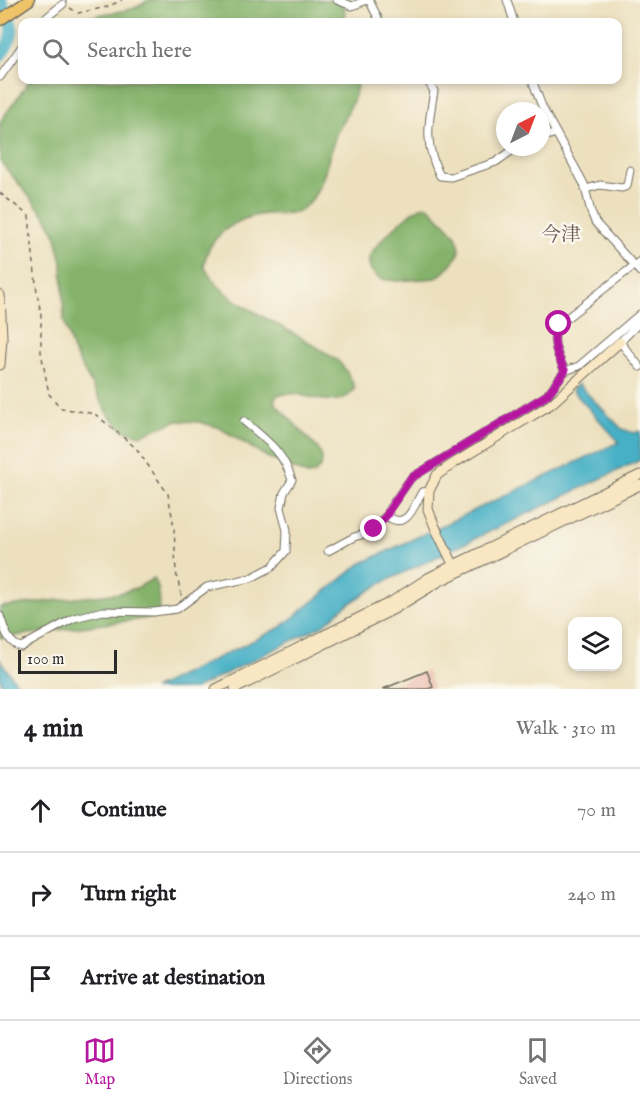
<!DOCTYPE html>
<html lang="en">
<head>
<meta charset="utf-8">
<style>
	body { margin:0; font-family:"IM FELL English","Noto Serif JP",serif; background:#f6f6f6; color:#202124 }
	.controls { position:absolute; right:18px; bottom:18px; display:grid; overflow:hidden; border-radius:12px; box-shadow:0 3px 9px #0003 }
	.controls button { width:54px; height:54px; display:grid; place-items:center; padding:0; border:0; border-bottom:2px solid #e0e0e0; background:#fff; color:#202124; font:30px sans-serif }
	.compass { position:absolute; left:496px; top:102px; width:54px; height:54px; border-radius:50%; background:#fff; box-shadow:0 3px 9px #0003; rotate:42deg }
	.scale { position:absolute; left:18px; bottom:15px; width:99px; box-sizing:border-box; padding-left:6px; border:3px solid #2b2b2b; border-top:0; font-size:16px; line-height:21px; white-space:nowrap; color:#2b2b2b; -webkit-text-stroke:4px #fbf7ec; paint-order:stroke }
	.stop { position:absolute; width:18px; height:18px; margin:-14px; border:4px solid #b5179e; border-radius:50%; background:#fff }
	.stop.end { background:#b5179e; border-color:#fff; box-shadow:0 2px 6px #0008 }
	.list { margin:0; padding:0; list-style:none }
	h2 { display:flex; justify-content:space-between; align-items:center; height:78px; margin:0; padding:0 24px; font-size:26px }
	h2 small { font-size:20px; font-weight:400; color:#757577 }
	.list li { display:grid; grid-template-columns:39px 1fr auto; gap:18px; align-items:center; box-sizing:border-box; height:84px; padding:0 24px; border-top:2px solid #e0e0e0 }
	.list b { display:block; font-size:22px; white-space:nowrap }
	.list em { font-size:20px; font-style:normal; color:#757577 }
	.icon { flex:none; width:33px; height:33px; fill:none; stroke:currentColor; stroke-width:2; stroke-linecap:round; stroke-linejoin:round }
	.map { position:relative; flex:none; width:640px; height:689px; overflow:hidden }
	.search { position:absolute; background:#fff; box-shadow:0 3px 9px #0003; left:18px; right:18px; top:18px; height:66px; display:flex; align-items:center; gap:15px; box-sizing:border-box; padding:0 21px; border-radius:12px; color:#757577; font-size:22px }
	.sheet { height:330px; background:#fff }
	nav { display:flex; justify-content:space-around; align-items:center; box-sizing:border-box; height:84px; border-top:2px solid #e0e0e0; background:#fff; font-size:16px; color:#757577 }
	nav a { display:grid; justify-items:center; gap:3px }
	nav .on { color:#b5179e }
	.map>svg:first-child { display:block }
</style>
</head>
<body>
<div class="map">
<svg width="640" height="689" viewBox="0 0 640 689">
	<rect width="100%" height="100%" fill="#fbf7ec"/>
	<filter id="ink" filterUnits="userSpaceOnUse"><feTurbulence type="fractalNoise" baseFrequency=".0167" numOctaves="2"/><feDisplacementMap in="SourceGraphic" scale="12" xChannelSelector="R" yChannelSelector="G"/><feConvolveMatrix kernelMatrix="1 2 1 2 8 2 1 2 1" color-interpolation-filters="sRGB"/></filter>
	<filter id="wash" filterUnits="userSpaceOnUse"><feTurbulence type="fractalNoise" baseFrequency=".008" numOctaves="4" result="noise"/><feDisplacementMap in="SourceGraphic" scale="24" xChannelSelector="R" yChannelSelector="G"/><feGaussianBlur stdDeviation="1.35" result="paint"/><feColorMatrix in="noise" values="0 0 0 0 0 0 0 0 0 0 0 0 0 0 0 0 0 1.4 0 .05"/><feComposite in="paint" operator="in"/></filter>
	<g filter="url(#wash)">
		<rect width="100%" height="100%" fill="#ece0be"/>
		<path fill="#84b26b" stroke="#586e4b" stroke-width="1.5" d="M147 0H343L346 22H85C103 7 130 17 147 0Z
			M30 80H357C357 102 344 115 336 135 327 158 324 194 302 209 292 216 277 213 265 214 237 217 207 236 204 266 219 298 260 314 289 331 306 340 322 350 338 361 346 369 350 377 355 388 343 409 315 398 297 394 290 393 283 394 277 395L274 400 275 403 318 449C325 460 323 465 314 474L307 475 267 457 220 428 200 422 176 421 141 435 123 430 108 414 73 351 64 321 62 262 55 233 46 217 0 161V122Z
			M424 206H428L455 234 459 244V254L445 271 436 278 397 281 380 279C374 274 367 268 369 259 372 246 412 209 424 206Z
			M154 578C160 589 162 607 156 617L0 638V607L120 593 139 587Z"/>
		<path fill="#47b0c6" stroke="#396e78" stroke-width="1.5" d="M578 384 622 429 634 433 640 431V460L380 584 344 607 325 624 195 689H153L281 627 360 564 619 442 572 390Z
			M0 660 21 689H3L0 678Z"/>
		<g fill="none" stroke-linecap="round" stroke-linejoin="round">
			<path stroke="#47b0c6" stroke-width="12" d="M0 56C20 29 12 27 1 0"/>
		</g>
		<g id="blocks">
			<path fill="#e9b6a7" d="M427 671 433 687 428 689H383Z"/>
		</g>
	</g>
	<g filter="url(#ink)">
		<use href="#blocks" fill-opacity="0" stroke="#6f6a5e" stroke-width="1.5"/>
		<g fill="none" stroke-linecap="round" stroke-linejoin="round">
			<defs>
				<path id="street" d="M337 0 352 6 367 0
					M369 0 380 22
					M507 0 514 22
					M41 22 63 4
					M0 77 22 46
					M427 80 434 91C428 125 424 144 440 176L451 177 496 162 517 147
					M532 80 543 109 584 184 591 212 595 222 640 272
					M541 138 556 133
					M586 189 600 185 622 188 627 186 630 170
					M640 322 620 342 640 367
					M565 371C558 356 549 339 559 324L640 261
					M429 491 422 492C414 505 408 530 388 517L389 509 411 478 547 395 565 371 579 366 640 314
					M328 551 354 537 368 533 387 515
					M0 616C4 628 8 644 21 647L74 618 103 611 154 612 177 609 207 587 251 578 272 567 286 551 287 530 281 508 284 493 292 480C283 451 266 440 244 421"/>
				<path id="secondary" d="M0 295 2 338 0 365
					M455 568 435 527 428 509 429 491 437 475 454 463 551 404 620 342
					M216 689 391 602 428 578 454 565 640 475
					M235 689 394 609 440 581 640 485"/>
				<path id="primary" d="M0 20 29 0"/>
			</defs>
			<use href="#street" stroke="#6f6a5e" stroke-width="9"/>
			<use href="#secondary" stroke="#6f6a5e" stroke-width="11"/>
			<use href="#primary" stroke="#6f6a5e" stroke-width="13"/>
			<path stroke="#6f6a5e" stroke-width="1.5" stroke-dasharray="4.5 4.5" stroke-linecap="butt" d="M70 8 78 13 107 7 122 0
				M0 193 29 216 37 293 41 314V352L49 394 61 408 95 414 136 448 168 494 174 527 176 572 182 598"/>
			<use href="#street" stroke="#fff" stroke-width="7"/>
			<use href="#secondary" stroke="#f9e7c3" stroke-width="9"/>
			<use href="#primary" stroke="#efc469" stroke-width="10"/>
		</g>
	</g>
	<g fill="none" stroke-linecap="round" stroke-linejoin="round" filter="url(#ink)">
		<path stroke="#b5179e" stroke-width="8" d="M374 529 387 515 389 510 411 478 547 395 565 371C558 357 549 338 559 324"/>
	</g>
	<g text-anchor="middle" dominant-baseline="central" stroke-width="5" stroke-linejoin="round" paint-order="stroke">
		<g font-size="20" fill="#6e5c56" stroke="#fbf7ec">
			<text x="561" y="235">今津</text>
		</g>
	</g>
</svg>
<div class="controls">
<button><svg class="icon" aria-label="layers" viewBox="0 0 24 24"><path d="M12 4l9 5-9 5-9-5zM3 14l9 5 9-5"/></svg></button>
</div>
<svg class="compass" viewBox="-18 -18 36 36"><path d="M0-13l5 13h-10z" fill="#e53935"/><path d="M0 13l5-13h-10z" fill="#757577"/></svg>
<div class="scale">100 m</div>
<div class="stop" style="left:559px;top:324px"></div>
<div class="stop end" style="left:374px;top:529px"></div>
<div class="search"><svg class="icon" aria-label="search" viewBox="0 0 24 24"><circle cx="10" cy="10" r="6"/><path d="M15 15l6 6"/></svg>Search here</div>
</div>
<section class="sheet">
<h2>4 min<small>Walk · 310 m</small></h2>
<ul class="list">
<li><svg class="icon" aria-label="ahead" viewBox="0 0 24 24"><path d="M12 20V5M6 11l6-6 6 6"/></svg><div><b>Continue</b></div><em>70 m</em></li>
<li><svg class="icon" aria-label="right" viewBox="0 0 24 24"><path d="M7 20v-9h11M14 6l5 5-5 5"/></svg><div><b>Turn right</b></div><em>240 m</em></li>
<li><svg class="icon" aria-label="arrive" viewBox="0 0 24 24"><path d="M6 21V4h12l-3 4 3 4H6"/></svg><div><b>Arrive at destination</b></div></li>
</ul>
</section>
<nav>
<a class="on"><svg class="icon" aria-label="map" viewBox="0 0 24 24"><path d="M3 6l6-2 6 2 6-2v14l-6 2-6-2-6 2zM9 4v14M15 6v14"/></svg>Map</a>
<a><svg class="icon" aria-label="directions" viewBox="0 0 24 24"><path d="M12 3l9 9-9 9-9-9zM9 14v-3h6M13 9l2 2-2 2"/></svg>Directions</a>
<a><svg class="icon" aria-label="saved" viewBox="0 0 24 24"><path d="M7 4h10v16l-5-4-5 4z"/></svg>Saved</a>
</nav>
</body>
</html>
